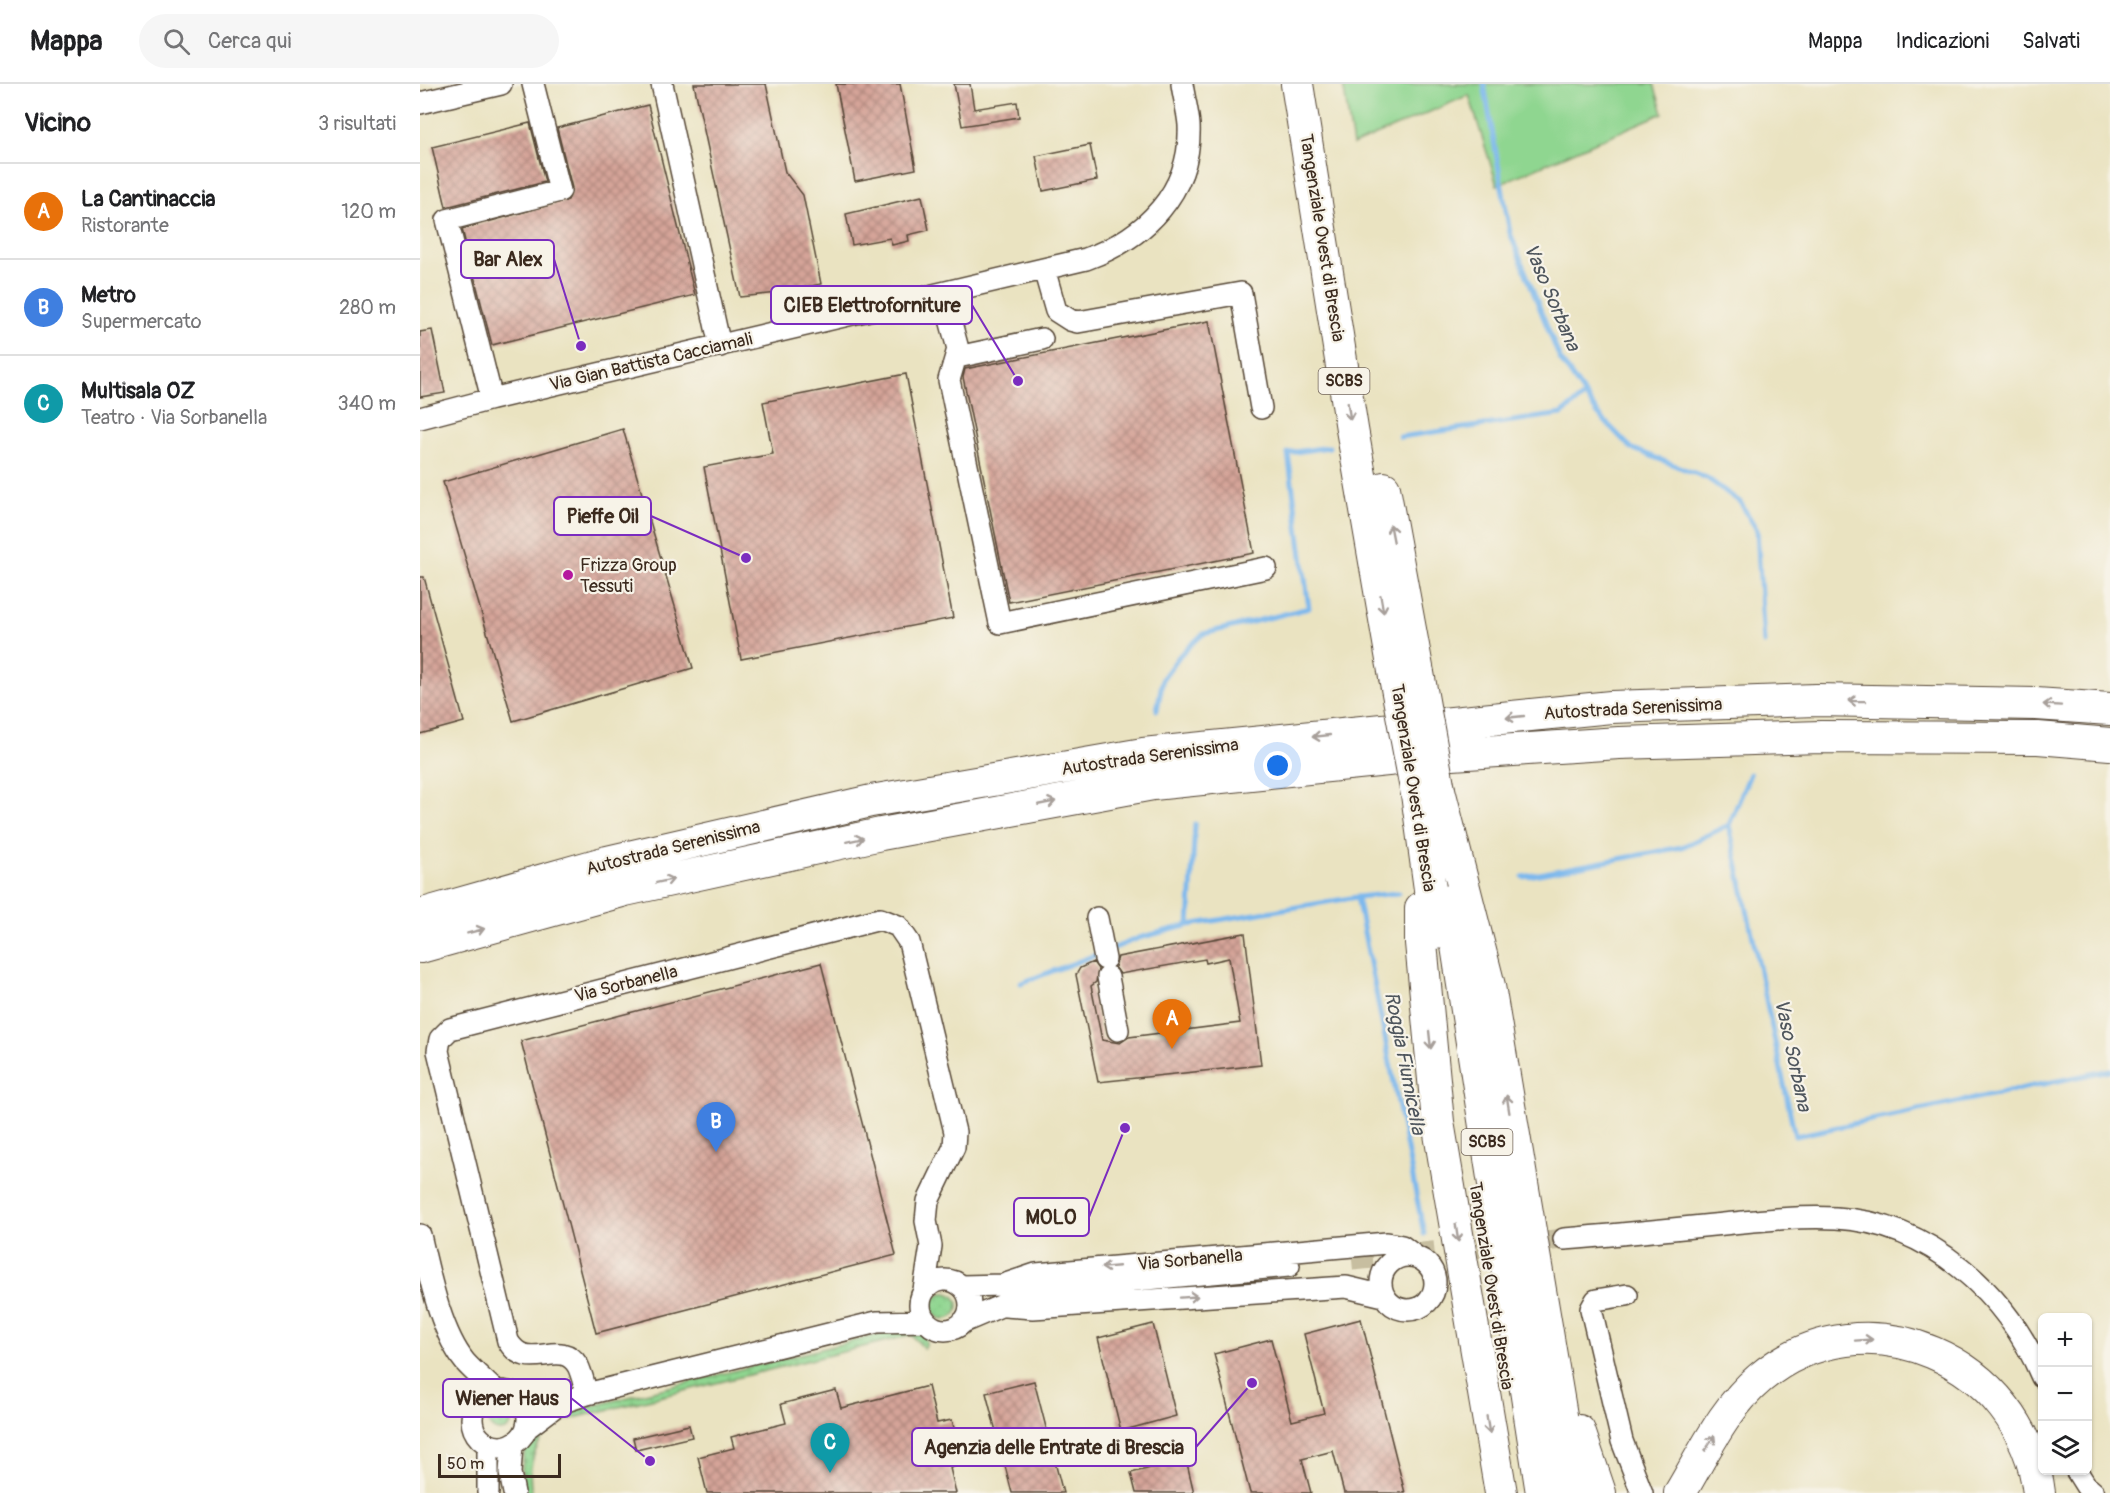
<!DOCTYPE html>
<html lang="it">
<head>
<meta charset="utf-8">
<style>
	body { margin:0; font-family:Pangolin,sans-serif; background:#f6f6f6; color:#202124 }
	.controls { position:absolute; right:18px; bottom:18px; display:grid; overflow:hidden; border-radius:9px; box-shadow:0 2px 4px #0004 }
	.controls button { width:54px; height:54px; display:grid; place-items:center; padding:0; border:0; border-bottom:2px solid #e0e0e0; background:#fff; color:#202124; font:30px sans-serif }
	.scale { position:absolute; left:18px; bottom:15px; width:123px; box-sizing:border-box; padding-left:6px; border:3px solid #3b2a1e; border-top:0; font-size:16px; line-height:21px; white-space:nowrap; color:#3b2a1e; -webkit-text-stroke:4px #f7f3e8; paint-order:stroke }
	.you { position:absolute; left:858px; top:682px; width:21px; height:21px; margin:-15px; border:4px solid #fff; border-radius:50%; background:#1a73e8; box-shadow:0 0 0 9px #1a73e833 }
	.badge { display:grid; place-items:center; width:39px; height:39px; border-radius:50%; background:#2563eb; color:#fff; font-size:20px; font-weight:700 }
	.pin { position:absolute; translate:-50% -50px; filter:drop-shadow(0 2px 3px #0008) }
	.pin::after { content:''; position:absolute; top:32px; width:21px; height:18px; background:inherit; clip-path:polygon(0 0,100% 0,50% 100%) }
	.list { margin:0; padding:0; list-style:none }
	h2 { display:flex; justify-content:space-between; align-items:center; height:78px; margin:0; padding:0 24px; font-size:26px }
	h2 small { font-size:20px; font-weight:400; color:#757577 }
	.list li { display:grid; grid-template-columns:39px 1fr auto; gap:18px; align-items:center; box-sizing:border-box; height:96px; padding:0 24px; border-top:2px solid #e0e0e0 }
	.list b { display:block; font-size:22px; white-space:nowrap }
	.list p { margin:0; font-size:20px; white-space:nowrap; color:#757577 }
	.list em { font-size:20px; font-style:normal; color:#757577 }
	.icon { flex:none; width:33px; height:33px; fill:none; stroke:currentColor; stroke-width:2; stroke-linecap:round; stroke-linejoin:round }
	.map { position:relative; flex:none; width:1690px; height:1409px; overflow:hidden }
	header { display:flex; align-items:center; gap:36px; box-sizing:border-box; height:84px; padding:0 30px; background:#fff; border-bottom:2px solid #e0e0e0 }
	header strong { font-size:28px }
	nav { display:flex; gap:33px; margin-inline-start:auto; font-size:21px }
	.search { width:420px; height:54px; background:#f6f6f6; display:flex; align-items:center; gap:15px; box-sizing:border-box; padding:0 21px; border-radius:33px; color:#757577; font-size:22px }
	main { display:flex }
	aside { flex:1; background:#fff }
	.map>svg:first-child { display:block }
</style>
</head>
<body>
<header>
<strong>Mappa</strong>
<div class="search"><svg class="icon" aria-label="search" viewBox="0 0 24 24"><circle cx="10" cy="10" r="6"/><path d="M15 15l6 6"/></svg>Cerca qui</div>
<nav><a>Mappa</a><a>Indicazioni</a><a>Salvati</a></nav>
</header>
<main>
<aside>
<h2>Vicino<small>3 risultati</small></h2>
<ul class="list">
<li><span class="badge" style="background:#e8710a">A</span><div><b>La Cantinaccia</b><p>Ristorante</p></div><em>120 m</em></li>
<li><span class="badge" style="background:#3f7fe0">B</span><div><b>Metro</b><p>Supermercato</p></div><em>280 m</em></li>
<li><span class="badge" style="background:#0f9aa8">C</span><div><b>Multisala OZ</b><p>Teatro · Via Sorbanella</p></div><em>340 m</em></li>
</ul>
</aside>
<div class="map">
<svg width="1690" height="1409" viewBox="0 0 1690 1409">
	<defs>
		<pattern id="grass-dots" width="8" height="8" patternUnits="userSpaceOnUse" patternTransform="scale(1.5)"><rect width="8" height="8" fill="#8fd690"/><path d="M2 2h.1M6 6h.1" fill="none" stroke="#7cb87c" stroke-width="1.8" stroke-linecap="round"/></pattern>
		<pattern id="building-cross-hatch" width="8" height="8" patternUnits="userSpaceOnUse" patternTransform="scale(1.5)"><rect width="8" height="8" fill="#d5a499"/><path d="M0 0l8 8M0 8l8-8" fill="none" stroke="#ae867c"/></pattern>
	</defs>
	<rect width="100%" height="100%" fill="#f7f3e8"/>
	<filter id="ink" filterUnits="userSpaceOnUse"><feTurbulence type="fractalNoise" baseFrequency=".0167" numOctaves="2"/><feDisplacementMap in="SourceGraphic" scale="12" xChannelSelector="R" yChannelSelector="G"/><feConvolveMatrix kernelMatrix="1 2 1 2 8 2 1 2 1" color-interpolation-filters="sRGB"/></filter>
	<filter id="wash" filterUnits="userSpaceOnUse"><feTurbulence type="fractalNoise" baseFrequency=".008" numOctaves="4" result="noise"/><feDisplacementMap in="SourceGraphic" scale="24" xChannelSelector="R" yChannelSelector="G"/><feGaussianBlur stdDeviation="1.35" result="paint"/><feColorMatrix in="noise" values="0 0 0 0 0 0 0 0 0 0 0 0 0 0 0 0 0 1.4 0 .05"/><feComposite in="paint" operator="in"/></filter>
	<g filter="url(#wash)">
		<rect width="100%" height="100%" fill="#eae3c1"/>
		<path fill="url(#grass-dots)" stroke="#658057" stroke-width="1.5" d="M512 1222a13 13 0 1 1 26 0a13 13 0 1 1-26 0Z
			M481 1245C494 1245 507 1245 506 1262L504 1264 491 1251 146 1336C117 1349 106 1379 112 1409H104C97 1369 107 1355 137 1331Z
			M68 1335a12 12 0 1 1 24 0a12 12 0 1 1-24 0Z"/>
		<path fill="#8fd690" stroke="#658057" stroke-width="1.5" d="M923 0H1234L1243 29 1077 101 1049 11 933 61Z"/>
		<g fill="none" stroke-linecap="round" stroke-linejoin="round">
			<path stroke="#7bb8ed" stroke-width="5" d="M1064 0 1090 149 1140 275 1178 330 1211 364 1287 394 1320 418 1337 446 1344 559
				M980 353 1142 330 1165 311
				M737 626 743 594 760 571 783 550 889 524 868 369 909 363
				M1330 690 1309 741 1375 1052 1690 986
				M1103 793 1262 763 1309 741
				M978 809 937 813 1004 1150
				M769 841 937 813
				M687 867 719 854 769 841 775 740
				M601 899 678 870"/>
		</g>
		<g id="blocks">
			<path fill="url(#building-cross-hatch)" d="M274 0H346L365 88 383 111 401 200 358 209 320 213Z
				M416 0H480L496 85 435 97Z
				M534 0H550L554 25 597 18 599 33 542 42Z
				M228 21 275 211 72 261 42 145 148 116 152 104 137 44Z
				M110 39 125 98 26 123 12 63Z
				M670 61 677 96 623 107 616 72Z
				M502 112 509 146 488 151 489 157 472 161 470 154 432 161 426 130Z
				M789 237 834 469 589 518 543 293 545 285Z
				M12 246 25 309 0 313V248Z
				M486 290 533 534 321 575 284 383 353 370 343 318Z
				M203 345 273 584 93 637 23 398Z
				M0 493H4L44 638 0 650Z
				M825 849 841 981 678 998 656 891 660 884 673 878 678 885 676 898 671 902 682 956 700 959 709 953 820 939 809 874 786 879 785 875 700 890 695 883 698 873Z
				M401 879 476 1171 176 1249 101 957Z
				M941 1235 985 1409H924L913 1367 882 1375 891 1409H830L794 1270 851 1255 872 1337 904 1329 884 1250Z
				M733 1240 756 1332 701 1347 678 1254Z
				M614 1297 643 1409H592L566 1309Z
				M508 1302 517 1339 532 1336 543 1380 530 1384 536 1409H287L278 1373 314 1364 311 1353 366 1339 361 1320 416 1306 421 1324Z
				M269 1341 272 1353 216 1366 213 1354Z
				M766 1375 774 1409H716L711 1389Z"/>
		</g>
	</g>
	<g filter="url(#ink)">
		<use href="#blocks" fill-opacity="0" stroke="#554636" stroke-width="1.5"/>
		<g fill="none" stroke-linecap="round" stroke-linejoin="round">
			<path stroke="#c7bea0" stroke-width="21" stroke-dasharray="21 10" stroke-linecap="butt" d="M932 1176 1144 1155"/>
			<defs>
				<path id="minor" d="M242 0 300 262
					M0 19 81 0
					M624 185 636 227 650 236 658 238 821 209 841 324
					M523 209 538 265 529 296 580 539 846 484
					M538 265 542 272 622 255
					M72 315 27 136 140 107 113 0
					M0 334 72 315 666 175C725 154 772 108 769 41 768 28 764 14 762 0
					M677 834 685 875
					M688 893 698 946
					M0 1151C9 1189 20 1247 45 1278 54 1288 65 1297 75 1307
					M1144 1155C1193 1151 1243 1146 1293 1141 1334 1137 1375 1132 1416 1134 1510 1139 1587 1210 1622 1293
					M961 1199a27 27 0 1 1 54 0a27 27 0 1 1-54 0Z
					M500 1221a25 25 0 1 1 50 0a25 25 0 1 1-50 0Z
					M542 1202 583 1201 616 1190 967 1159 982 1162 995 1172
					M589 1202 617 1205 869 1182
					M1207 1211 1176 1216 1171 1225 1202 1357 1222 1409
					M585 1222 613 1224 926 1203 964 1212
					M543 1238 597 1215
					M52 1335a28 28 0 1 1 56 0a28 28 0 1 1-56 0Z
					M167 1310C164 1301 162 1290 158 1282 140 1252 108 1291 88 1257L18 967 20 955 30 945 460 835 478 842 489 858 535 1048 534 1063 508 1117 506 1137 511 1162 504 1206
					M107 1344 140 1319 167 1310 457 1238 505 1237
					M92 1361 90 1389 94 1409
					M68 1362V1409
					M1656 1386 1666 1402 1674 1409"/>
				<path id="highway" d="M877 0 932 345 975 593
					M964 404 998 589
					M1019 706 1069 902 1154 1409
					M997 710 1016 849
					M1030 817 1122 1409
					M1001 824V859L1018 1038 1081 1409
					M0 831 187 778 451 717 723 670 1191 623 1396 616 1616 620 1690 625
					M0 863 205 806 461 750 733 700 1017 671 1199 659 1401 653 1618 654 1690 660
					M1159 1347 1180 1409
					M1260 1409C1284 1369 1304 1324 1340 1294 1445 1206 1603 1276 1619 1409"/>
			</defs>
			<use href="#minor" stroke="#554636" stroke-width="24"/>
			<use href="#highway" stroke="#554636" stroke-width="34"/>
			<use href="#minor" stroke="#fff" stroke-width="21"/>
			<use href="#highway" stroke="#fff" stroke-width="32"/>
			<defs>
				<path id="highway-bridge" d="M998 589 1019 706
					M975 593 997 710"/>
			</defs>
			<use href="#highway-bridge" stroke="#554636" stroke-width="34" stroke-linecap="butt"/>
			<use href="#highway-bridge" stroke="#fff" stroke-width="32"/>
		</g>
		<defs><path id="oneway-shaft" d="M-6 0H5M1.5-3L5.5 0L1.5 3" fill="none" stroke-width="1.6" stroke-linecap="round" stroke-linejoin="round" transform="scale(1.5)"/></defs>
		<g stroke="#a79f9a">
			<use href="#oneway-shaft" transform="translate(929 327) rotate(81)"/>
			<use href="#oneway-shaft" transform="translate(972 449) rotate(-101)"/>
			<use href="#oneway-shaft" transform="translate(962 520) rotate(80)"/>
			<use href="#oneway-shaft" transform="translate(1437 617) rotate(-179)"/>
			<use href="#oneway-shaft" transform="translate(1632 621) rotate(-176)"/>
			<use href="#oneway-shaft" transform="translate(1095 633) rotate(174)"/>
			<use href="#oneway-shaft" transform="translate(901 652) rotate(174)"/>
			<use href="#oneway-shaft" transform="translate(627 719) rotate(-11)"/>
			<use href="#oneway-shaft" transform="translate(435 756) rotate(-12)"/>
			<use href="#oneway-shaft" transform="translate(245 797) rotate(-12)"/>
			<use href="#oneway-shaft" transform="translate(56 847) rotate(-15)"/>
			<use href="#oneway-shaft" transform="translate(1010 956) rotate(84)"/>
			<use href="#oneway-shaft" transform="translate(1088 1020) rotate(-99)"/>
			<use href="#oneway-shaft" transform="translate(1037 1149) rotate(81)"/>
			<use href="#oneway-shaft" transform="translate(690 1183) rotate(175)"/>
			<use href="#oneway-shaft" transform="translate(769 1213) rotate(-4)"/>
			<use href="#oneway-shaft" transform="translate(1444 1256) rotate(-4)"/>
			<use href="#oneway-shaft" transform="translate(1068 1341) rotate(81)"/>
			<use href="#oneway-shaft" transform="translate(1290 1359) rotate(-59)"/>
		</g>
	</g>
	<circle fill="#b5179e" stroke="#f7f3e8" stroke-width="2" cx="148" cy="491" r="6"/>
	<g text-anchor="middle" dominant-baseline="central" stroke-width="4.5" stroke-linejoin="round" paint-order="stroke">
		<g fill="#f7f3e8" stroke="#73665b" stroke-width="1.5">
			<rect x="898.5" y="284" width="51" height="26" rx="4.5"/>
			<rect x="1041.5" y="1045" width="51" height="26" rx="4.5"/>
		</g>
		<g font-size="16" font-weight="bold" fill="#3b2a1e">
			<text x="924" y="297">SCBS</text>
			<text x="1067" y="1058">SCBS</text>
		</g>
		<g font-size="18" fill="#3b2a1e" stroke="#f7f3e8">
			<text transform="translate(902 154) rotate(81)">Tangenziale Ovest di Brescia</text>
			<text transform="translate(231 278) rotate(-13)">Via Gian Battista Cacciamali</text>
			<text transform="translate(1213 625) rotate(-3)">Autostrada Serenissima</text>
			<text transform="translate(730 673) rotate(-8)">Autostrada Serenissima</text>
			<text transform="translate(993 704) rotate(81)">Tangenziale Ovest di Brescia</text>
			<text transform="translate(253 764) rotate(-14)">Autostrada Serenissima</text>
			<text transform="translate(206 900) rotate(-14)">Via Sorbanella</text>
			<text transform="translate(770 1176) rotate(-5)">Via Sorbanella</text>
			<text transform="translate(1071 1202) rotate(81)">Tangenziale Ovest di Brescia</text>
		</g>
		<g font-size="18" fill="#3b2a1e" stroke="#f7f3e8" text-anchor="start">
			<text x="160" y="481">Frizza Group<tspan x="160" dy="21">Tessuti</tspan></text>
		</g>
		<g font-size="20" font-style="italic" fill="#4e555c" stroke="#f7f3e8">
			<text transform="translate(1132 213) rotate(67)">Vaso Sorbana</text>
			<text transform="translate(1373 971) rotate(78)">Vaso Sorbana</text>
			<text transform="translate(985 979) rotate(79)">Roggia Fiumicella</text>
		</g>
	</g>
	<path fill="none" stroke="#7b2cbf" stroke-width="2" d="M161 262L134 175M598 297L552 221M326 474L231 432M705 1044L669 1133M230 1377L151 1314M832 1299L776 1363"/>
	<g fill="#7b2cbf" stroke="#f7f3e8" stroke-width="2">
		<circle cx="161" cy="262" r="6"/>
		<circle cx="598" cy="297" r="6"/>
		<circle cx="326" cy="474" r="6"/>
		<circle cx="705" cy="1044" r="6"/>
		<circle cx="230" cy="1377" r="6"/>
		<circle cx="832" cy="1299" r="6"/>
	</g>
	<g fill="#f7f3e8" stroke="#7b2cbf" stroke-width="2">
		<rect x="41" y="156" width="93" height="38" rx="6"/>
		<rect x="351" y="202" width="201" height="38" rx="6"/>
		<rect x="134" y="413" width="97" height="38" rx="6"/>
		<rect x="594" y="1114" width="75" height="38" rx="6"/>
		<rect x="23" y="1295" width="128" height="38" rx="6"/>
		<rect x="492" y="1344" width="284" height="38" rx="6"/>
	</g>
	<g font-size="20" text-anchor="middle" font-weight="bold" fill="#3b2a1e">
		<text x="88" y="182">Bar Alex</text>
		<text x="452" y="228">CIEB Elettroforniture</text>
		<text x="183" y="439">Pieffe Oil</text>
		<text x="631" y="1140">MOLO</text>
		<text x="87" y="1321">Wiener Haus</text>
		<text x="634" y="1370">Agenzia delle Entrate di Brescia</text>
	</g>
</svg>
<div class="controls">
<button>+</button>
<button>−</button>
<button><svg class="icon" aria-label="layers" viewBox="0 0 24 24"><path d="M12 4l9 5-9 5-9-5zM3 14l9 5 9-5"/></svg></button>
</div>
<div class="scale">50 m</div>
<div class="you"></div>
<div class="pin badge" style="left:752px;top:965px;background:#e8710a">A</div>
<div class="pin badge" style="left:296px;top:1068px;background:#3f7fe0">B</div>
<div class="pin badge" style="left:410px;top:1389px;background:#0f9aa8">C</div>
</div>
</main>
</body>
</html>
